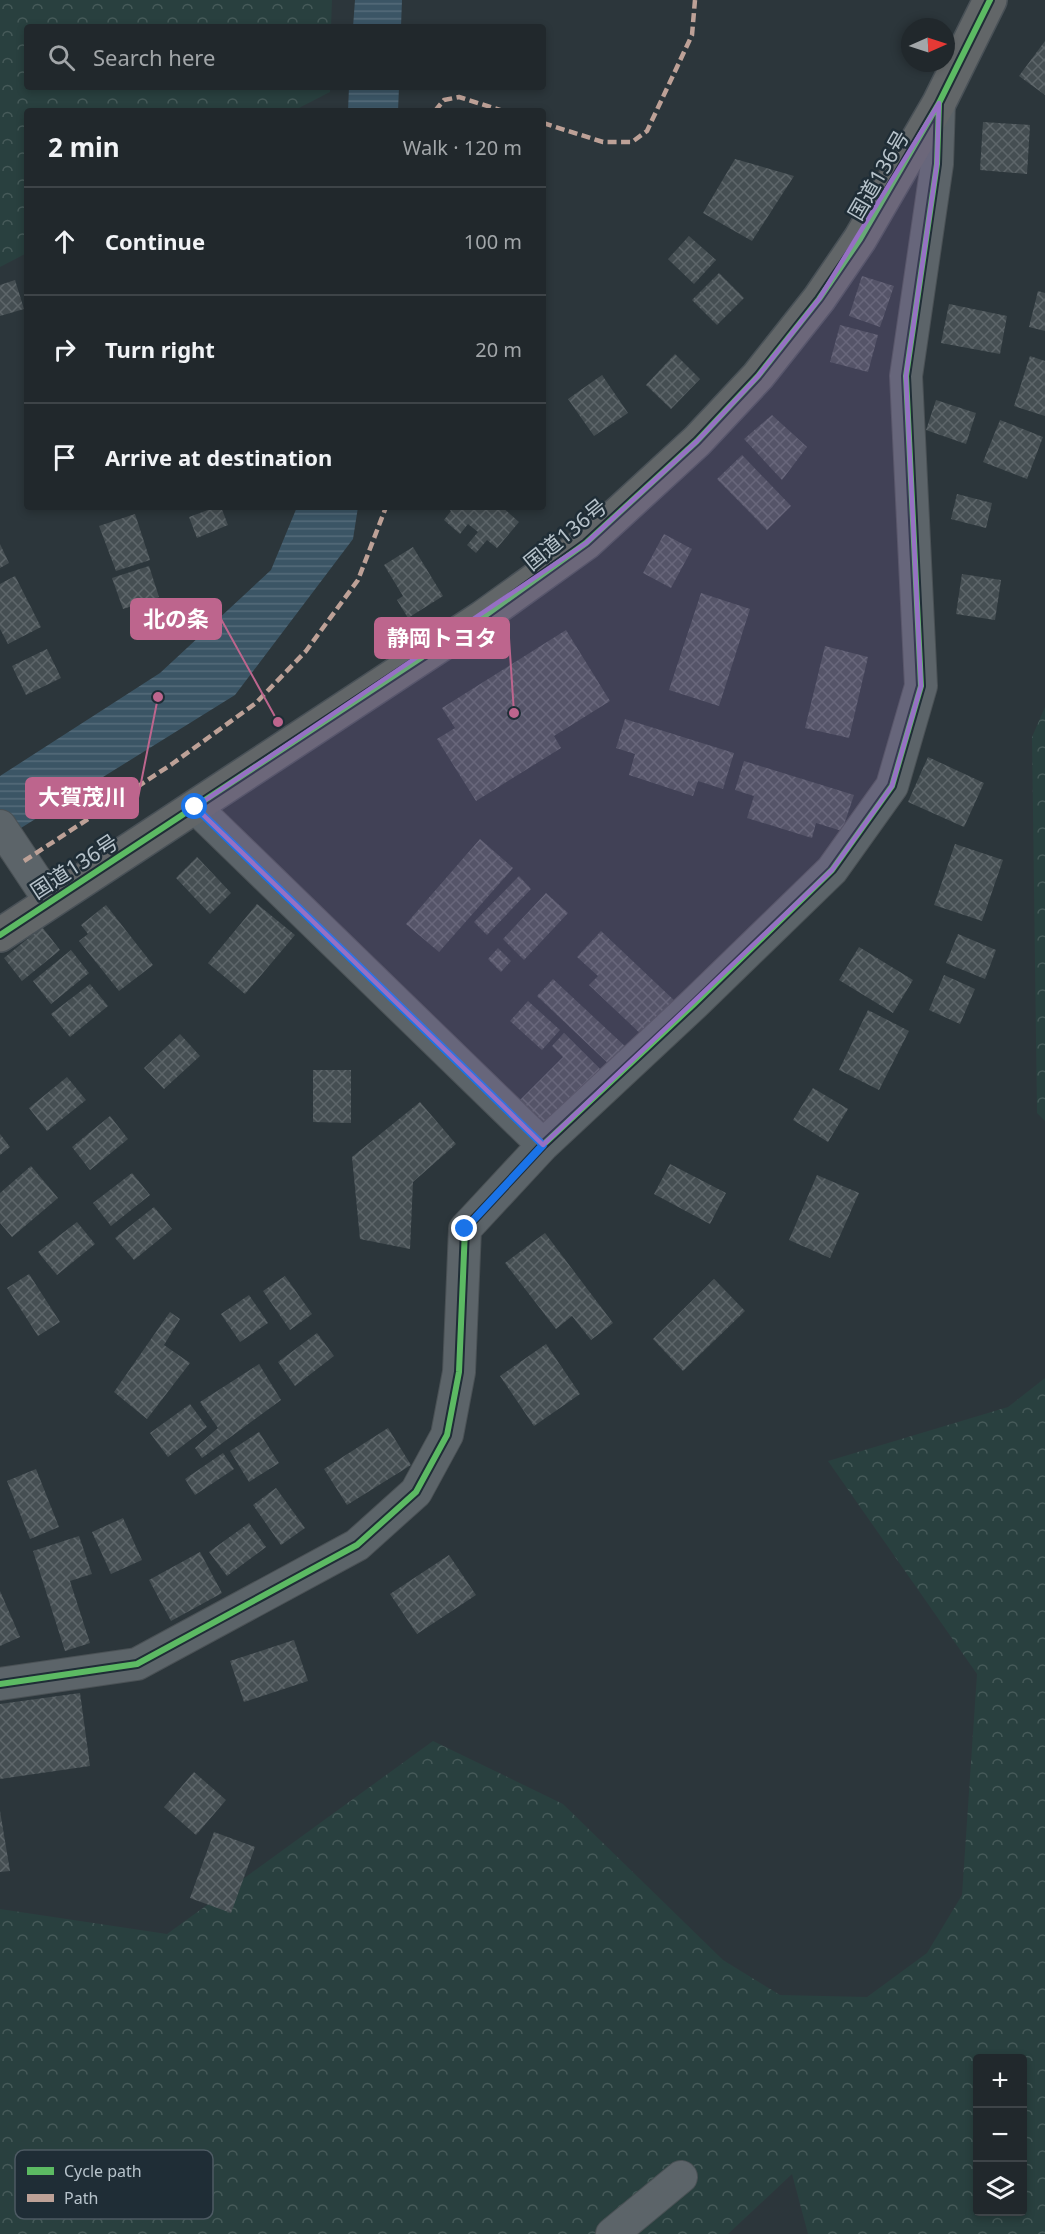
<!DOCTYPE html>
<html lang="en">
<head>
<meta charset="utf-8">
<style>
	body { margin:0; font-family:"Noto Sans","Noto Sans JP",sans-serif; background:#293034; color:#f1f3f6 }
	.controls { position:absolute; right:18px; bottom:18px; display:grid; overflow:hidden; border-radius:6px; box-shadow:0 3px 9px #0003 }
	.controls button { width:54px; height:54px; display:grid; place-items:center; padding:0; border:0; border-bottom:2px solid #3e4448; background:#21282c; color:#f1f3f6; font:30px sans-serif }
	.compass { position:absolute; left:901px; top:18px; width:54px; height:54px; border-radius:50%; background:#21282c; box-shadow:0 3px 9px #0003; rotate:87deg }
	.stop { position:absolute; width:18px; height:18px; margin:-14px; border:4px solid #1a73e8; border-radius:50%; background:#fff }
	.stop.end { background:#1a73e8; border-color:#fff; box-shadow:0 2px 6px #0008 }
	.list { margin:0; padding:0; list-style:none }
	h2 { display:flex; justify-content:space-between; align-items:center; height:78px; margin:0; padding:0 24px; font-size:26px }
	h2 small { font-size:20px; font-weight:400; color:#a2a6a9 }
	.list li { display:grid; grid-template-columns:39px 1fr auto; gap:18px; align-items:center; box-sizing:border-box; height:108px; padding:0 24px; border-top:2px solid #3e4448 }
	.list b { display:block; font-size:22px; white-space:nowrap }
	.list em { font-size:20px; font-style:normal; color:#a2a6a9 }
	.icon { flex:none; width:33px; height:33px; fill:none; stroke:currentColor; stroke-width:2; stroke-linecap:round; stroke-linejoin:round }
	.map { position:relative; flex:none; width:1045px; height:2234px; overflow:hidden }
	.search { position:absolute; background:#21282c; box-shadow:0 3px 9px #0003; left:24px; top:24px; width:522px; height:66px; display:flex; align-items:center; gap:15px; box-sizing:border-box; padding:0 21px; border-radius:6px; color:#a2a6a9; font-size:22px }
	.panel { position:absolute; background:#21282c; box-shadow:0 3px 9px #0003; left:24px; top:108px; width:522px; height:402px; border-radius:6px }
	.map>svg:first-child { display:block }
</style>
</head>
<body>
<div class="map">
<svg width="1045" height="2234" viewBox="0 0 1045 2234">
	<defs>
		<pattern id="forest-crowns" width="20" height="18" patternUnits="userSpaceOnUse" patternTransform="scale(1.5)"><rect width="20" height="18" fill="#29403f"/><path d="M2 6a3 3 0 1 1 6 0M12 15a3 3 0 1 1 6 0" fill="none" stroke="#465a59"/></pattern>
		<pattern id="water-rules" width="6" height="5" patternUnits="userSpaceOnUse" patternTransform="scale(1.5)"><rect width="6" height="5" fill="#3b5565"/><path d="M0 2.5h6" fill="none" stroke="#556c7a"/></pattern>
		<pattern id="building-cross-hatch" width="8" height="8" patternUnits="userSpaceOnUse" patternTransform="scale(1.5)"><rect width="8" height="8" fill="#454e52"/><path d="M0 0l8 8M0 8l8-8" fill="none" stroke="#5e666a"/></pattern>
	</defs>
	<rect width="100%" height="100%" fill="#2c363b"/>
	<path fill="url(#forest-crowns)" fill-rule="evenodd" d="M0 0H332L331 27H27V87H330V92L293 111H27V253L0 267Z
		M1045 707V1121L1037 1113 1032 737Z
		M1045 1378V2234H808L792 2174 728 2234H0V1909L167 1934 433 1741 563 1804 723 1960 780 1995 867 1997 927 1953 962 1895 977 1674 828 1461 1008 1407ZM978 2058H1022V2212H978Z"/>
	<path fill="url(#water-rules)" d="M355 0H402L401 27H353Z
		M349 87H399L398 111H348Z
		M297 507H358L353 539 235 695 0 841V776L160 673 271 570Z"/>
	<path fill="url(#building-cross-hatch)" d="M1045 41V95L1019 76Z
		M983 122 1030 125 1027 174 980 170Z
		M735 159 794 176 752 241 703 213Z
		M689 236 716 260 694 284 668 259Z
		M719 273 744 298 717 325 692 300Z
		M862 276 894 286 880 327 849 316Z
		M15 280 24 309 0 316V285Z
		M1038 291 1045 293V331L1029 327Z
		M949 304 1007 316 1000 354 941 343Z
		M840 325 878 335 868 372 830 362Z
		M675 354 700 379 671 409 646 385Z
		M1030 356 1045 361V416L1014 406Z
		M602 375 628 413 594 436 568 399Z
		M936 400 976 413 966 444 926 430Z
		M772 415 807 447 782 480 744 439Z
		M1000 420 1043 437 1027 479 983 462Z
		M742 455 791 506 767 530 717 479Z
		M957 494 992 503 986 528 951 519Z
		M216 507H221L228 525 197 538 189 517Z
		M446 507H502L519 522 497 548 487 540 476 553 467 545 478 532 468 524 460 534 444 520 451 511Z
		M135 514 150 560 116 571 99 526Z
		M664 534 692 549 671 588 643 573Z
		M0 544 9 563 0 568Z
		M413 547 443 596 408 618 397 600 403 596 384 565Z
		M149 566 159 597 123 609 112 578Z
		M962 574 1001 580 995 620 956 614Z
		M15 576 41 627 8 644 0 629V584Z
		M701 593 750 609 719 706 669 690Z
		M566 630 610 701 554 736 561 748 476 801 437 739 455 728 442 708Z
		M825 646 868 657 849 738 805 728Z
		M47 649 61 678 26 695 12 666Z
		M625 719 734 753 723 789 698 781 693 796 629 775 635 754 616 748Z
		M928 757 984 783 964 827 908 802Z
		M744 761 854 795 842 831 816 823 812 838 747 818 754 796 735 790Z
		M480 839 513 868 439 952 406 924Z
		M955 844 1003 860 982 921 934 905Z
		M197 857 231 893 210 914 176 878Z
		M519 876 531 889 487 935 474 922Z
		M546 893 568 913 524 960 503 939Z
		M257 904 295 935 245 994 208 963Z
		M106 905 153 965 119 991 79 941 88 934 81 925Z
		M42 927 60 950 22 981 4 958Z
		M601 931 677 1003 644 1037 589 985 598 976 577 957Z
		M958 934 996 950 985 979 946 963Z
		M859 947 913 980 893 1013 839 980Z
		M498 948 511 961 501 972 488 959Z
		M71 950 89 973 51 1004 33 981Z
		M944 975 975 989 960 1024 929 1010Z
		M553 979 628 1049 612 1067 537 996Z
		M90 984 108 1006 70 1037 51 1014Z
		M528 1001 560 1030 542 1050 510 1021Z
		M868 1010 909 1031 879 1090 839 1070Z
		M564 1033 603 1072 547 1128 520 1100 563 1057 552 1046Z
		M180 1034 200 1056 164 1089 144 1068Z
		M313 1070H351V1123L313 1122Z
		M67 1077 86 1100 47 1131 29 1108Z
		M813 1088 848 1109 828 1142 793 1120Z
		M420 1102 456 1144 413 1182 410 1249 360 1239 352 1157Z
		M110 1116 128 1139 90 1170 72 1147Z
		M0 1134 10 1147 0 1155Z
		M670 1164 726 1193 710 1224 654 1194Z
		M31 1166 58 1198 12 1237 0 1223V1193Z
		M132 1173 150 1195 111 1226 93 1203Z
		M817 1175 859 1193 830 1258 789 1240Z
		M154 1207 172 1229 134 1260 115 1238Z
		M77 1222 95 1244 57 1275 38 1252Z
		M545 1233 613 1323 591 1340 572 1316 556 1329 505 1263Z
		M29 1274 60 1322 38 1336 7 1288Z
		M285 1276 312 1314 290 1330 263 1291Z
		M714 1279 745 1311 683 1371 653 1339Z
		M249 1295 268 1323 240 1342 221 1314Z
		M170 1312 180 1319 164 1345 190 1363 147 1419 114 1392Z
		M317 1333 334 1356 295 1386 278 1362Z
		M546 1344 580 1394 534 1426 500 1376Z
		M259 1364 281 1400 202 1458 195 1448 218 1428 200 1402Z
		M190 1404 207 1427 168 1457 150 1433Z
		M388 1428 411 1465 347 1505 324 1469Z
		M259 1432 279 1463 249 1482 230 1451Z
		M223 1453 234 1469 195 1495 185 1479Z
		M36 1469 59 1527 30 1539 7 1481Z
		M276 1488 305 1528 281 1545 253 1505Z
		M123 1518 142 1560 111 1574 92 1532Z
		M249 1523 266 1547 227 1576 209 1552Z
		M79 1536 92 1574 70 1581 90 1643 65 1651 33 1551Z
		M200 1552 222 1593 171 1621 149 1580Z
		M449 1555 476 1595 417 1634 390 1594Z
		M0 1591 20 1637 0 1646Z
		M294 1640 308 1681 244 1702 230 1661Z
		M80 1693 90 1766 0 1779V1704Z
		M194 1772 226 1800 196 1835 164 1807Z
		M0 1811 10 1871 0 1872Z
		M214 1832 255 1847 231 1913 190 1898Z"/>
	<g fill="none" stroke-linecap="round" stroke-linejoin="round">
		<defs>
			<path id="street" d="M195 807 543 1145
				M0 826 50 901
				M0 1684 137 1664 357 1545 416 1492 447 1435 459 1372 465 1229 543 1145 694 1004 832 870 892 786 921 686 906 376 937 164 939 103
				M612 2234 681 2177"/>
			<path id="highway" d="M0 935 483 617 586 543 697 441 758 376 819 299 860 239 939 103 990 0"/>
		</defs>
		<use href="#street" stroke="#4a5155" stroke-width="34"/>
		<use href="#highway" stroke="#495157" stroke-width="36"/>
		<use href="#street" stroke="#5c6469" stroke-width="32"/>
		<use href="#highway" stroke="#626668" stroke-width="33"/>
		<path stroke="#bda197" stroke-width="4.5" stroke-dasharray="9 4.5" stroke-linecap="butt" d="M435 111 444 100 459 97 503 111
			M543 123 603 142H632L647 131 692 35 695 0
			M24 861 172 764 256 703 306 651 358 580 386 507"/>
		<defs>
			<path id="cycleway" d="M0 935 483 617 586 543 697 441 758 376 819 299 860 239 939 103 990 0
				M0 1684 137 1664 357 1545 416 1492 447 1435 459 1372 465 1229 543 1145 694 1004 832 870 892 786 921 686 906 376 937 164 939 103"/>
		</defs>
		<use href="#cycleway" stroke="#1f2d36" stroke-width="10"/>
		<use href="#cycleway" stroke="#5cba63" stroke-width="6"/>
	</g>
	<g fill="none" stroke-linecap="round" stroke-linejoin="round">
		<path stroke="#1a73e8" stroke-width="8" d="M195 807 543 1145 465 1229"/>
	</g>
	<path fill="#9670c4" fill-opacity="0.2" stroke="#9670c4" stroke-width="4.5" stroke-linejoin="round" d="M939 103 937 164 906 376 921 686 892 786 832 870 543 1145 195 807 586 543 697 441 758 376 819 299Z"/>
	<g text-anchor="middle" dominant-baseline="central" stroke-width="5" stroke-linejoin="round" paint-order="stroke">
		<g font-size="21" fill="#b7c3cb" stroke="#1f2d36">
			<text transform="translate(878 175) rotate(-60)">国道136号</text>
			<text transform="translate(565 534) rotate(-39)">国道136号</text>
			<text transform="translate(74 866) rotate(-33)">国道136号</text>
		</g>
	</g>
	<rect x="15" y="2150" width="198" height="69" rx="9" fill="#1f2d36" stroke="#4d5a63" stroke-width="1.5"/>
	<rect x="27" y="2167" width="27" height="8" fill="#5cba63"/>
	<rect x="27" y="2194" width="27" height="8" fill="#bda197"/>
	<g font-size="16" fill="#b7c3cb">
		<text x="64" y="2177">Cycle path</text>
		<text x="64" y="2204">Path</text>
	</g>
	<path fill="none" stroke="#bd658d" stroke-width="2" d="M278 722L221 619M514 713L509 638M158 697L138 798"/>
	<g fill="#bd658d" stroke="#1f2d36" stroke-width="2">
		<circle cx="278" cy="722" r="6"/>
		<circle cx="514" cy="713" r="6"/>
		<circle cx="158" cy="697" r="6"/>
	</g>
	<g fill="#bd658d" stroke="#bd658d" stroke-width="2">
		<rect x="131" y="599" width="90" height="40" rx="6"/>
		<rect x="375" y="618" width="134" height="40" rx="6"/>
		<rect x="26" y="778" width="112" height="40" rx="6"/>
	</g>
	<g font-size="22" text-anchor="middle" font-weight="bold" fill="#fff">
		<text x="176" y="627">北の条</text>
		<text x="442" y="646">静岡トヨタ</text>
		<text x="82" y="805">大賀茂川</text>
	</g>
</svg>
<div class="controls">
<button>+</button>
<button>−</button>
<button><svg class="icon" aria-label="layers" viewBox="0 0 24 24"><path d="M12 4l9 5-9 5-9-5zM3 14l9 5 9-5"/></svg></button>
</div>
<svg class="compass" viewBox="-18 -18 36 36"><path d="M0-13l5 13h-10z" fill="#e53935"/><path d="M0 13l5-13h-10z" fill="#a2a6a9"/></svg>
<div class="stop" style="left:195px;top:807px"></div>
<div class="stop end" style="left:465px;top:1229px"></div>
<div class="search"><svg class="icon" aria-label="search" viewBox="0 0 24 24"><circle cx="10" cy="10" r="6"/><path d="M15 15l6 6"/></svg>Search here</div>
<section class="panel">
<h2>2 min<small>Walk · 120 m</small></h2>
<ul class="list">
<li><svg class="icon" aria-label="ahead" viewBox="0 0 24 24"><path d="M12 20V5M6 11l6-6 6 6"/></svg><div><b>Continue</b></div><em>100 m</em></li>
<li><svg class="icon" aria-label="right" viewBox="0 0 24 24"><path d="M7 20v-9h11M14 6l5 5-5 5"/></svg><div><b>Turn right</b></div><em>20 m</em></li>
<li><svg class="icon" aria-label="arrive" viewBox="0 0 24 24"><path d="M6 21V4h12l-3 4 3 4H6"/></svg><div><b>Arrive at destination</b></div></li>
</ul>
</section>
</div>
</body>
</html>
